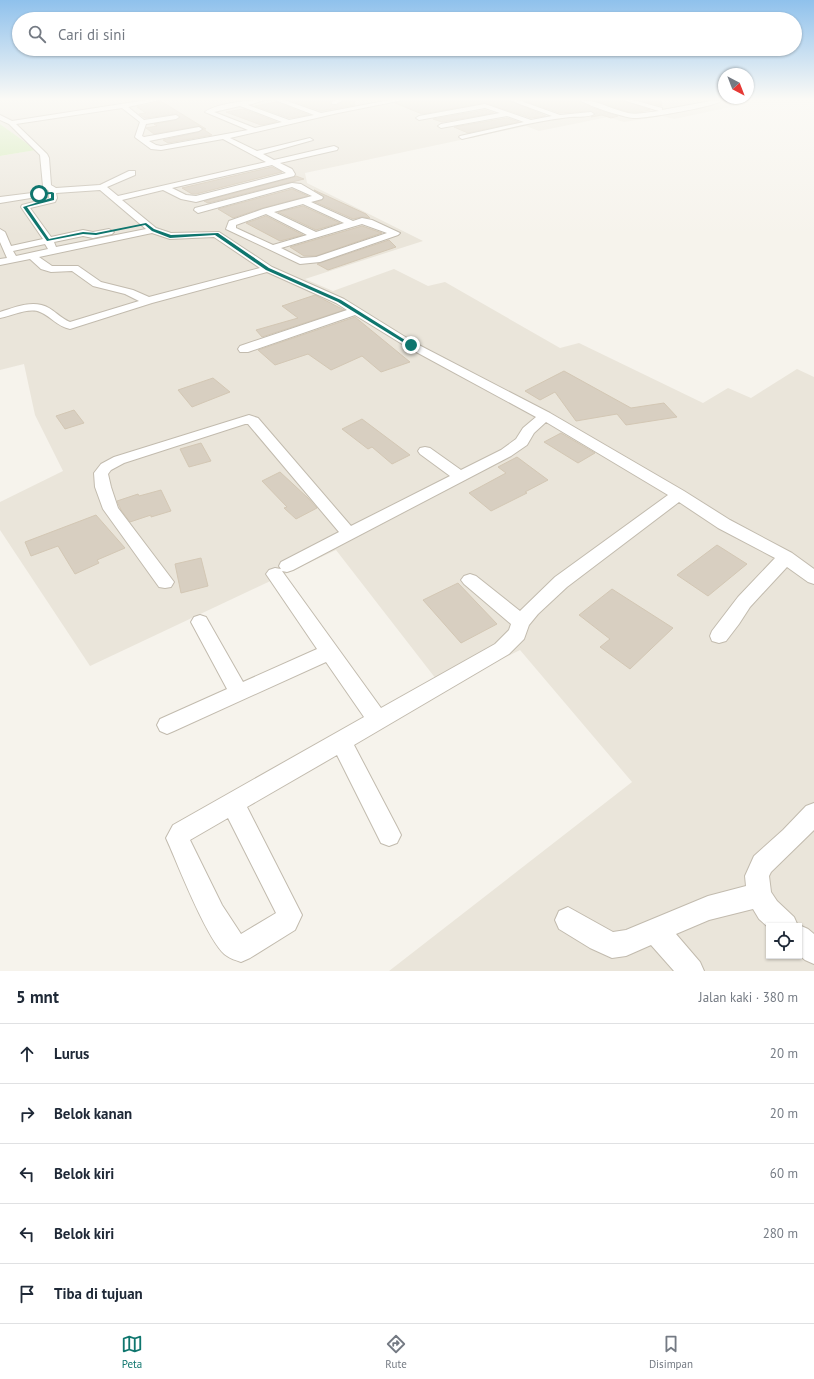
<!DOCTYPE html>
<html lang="id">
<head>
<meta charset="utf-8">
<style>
	body { margin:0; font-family:"PT Sans",sans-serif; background:#f6f6f7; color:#1f2937 }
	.controls { position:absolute; right:12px; bottom:12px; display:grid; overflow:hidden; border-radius:0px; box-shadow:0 1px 3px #0004 }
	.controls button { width:36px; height:36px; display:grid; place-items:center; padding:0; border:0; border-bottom:1px solid #e0e1e3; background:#fff; color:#1f2937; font:20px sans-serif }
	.compass { position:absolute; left:718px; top:68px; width:36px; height:36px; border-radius:50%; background:#fff; box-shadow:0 1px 3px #0004; rotate:138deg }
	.stop { position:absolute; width:12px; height:12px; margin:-9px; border:3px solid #0f766e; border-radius:50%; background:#fff }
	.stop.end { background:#0f766e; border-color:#fff; box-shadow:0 1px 4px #0008 }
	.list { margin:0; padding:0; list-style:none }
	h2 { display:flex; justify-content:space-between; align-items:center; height:52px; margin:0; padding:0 16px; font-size:17px }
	h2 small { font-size:13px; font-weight:400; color:#747a83 }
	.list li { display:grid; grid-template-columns:26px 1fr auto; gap:12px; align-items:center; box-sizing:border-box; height:60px; padding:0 16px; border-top:1px solid #e0e1e3 }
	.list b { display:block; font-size:15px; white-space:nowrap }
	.list em { font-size:13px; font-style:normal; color:#747a83 }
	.icon { flex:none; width:22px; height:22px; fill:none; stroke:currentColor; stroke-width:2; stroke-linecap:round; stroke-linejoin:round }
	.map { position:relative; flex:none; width:814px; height:971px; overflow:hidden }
	.search { position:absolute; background:#fff; box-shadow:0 1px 3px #0004; left:12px; right:12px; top:12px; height:44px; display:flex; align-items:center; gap:10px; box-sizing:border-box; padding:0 14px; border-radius:22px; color:#747a83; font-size:15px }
	.sheet { height:352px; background:#fff }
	nav { display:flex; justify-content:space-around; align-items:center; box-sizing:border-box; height:56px; border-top:1px solid #e0e1e3; background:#fff; font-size:11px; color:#747a83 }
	nav a { display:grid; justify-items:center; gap:2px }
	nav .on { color:#0f766e }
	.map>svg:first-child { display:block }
</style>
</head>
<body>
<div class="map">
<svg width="814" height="971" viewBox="0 0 814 971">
	<rect width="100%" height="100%" fill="#f6f3ec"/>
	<path fill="#eae5da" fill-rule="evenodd" d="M0 100H723L740 105 674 119 662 116 624 122 608 117 539 131 526 126 305 173 307 183 423 241 305 279 333 291 394 269 428 286 445 282 560 348 579 343 703 403 728 388 751 398 797 369 814 377V971H389L632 782 520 650 443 688 336 550 90 666 0 530V502L63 471 35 415 24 364 0 370V156L35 150 0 124ZM769 926H799V956H769Z"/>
	<path fill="#d2eab5" d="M0 124 36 150 0 156Z"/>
	<path fill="#d8cfc1" stroke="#d3c7b4" d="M289 100H332L330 102 332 106 337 105 344 100H354L355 105 321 111Z
		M404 100H508L546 116 531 118 485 103 422 114 395 103Z
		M522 100H579L590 107 618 116 611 118 602 115 591 117 595 114 591 111 560 113Z
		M593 100H622L650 110 639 112H628Z
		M639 100H661L662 106Z
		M160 102 164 103 206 129H203L199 126 154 134 146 128 157 126 154 124 176 120 180 117 176 114 145 118 139 114 146 113 137 107Z
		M276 102 309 115 289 118 255 106Z
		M243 109 277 122 261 125 226 112Z
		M485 110 494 113 442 122 433 119Z
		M507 118 519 122 468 133 454 127Z
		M203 129 212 135 168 143 163 140 199 132Z
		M272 167 282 172 196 194H192L182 188Z
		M296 176 304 179 208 203 204 201 294 177Z
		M292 189 308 196 263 208 233 218 218 209Z
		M314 190 366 214 370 218 362 217 353 219 315 202 322 200 324 197Z
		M303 206 340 223 316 230 278 212Z
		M266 216 303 235 280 241 246 223Z
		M362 226 382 233 316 256H304L290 247Z
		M389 240 396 247 328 270 317 264Z
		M315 295 344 310 262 337 256 330 298 318 282 306Z
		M355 317 410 362 381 372 362 356 331 370 308 354 275 365 258 350Z
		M564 371 631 408 664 403 677 417 626 425 617 414 576 421 555 392 540 400 525 391Z
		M213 378 230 392 192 407 178 390Z
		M74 410 84 423 65 429 56 416Z
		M362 419 410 455 392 464 372 447 368 449 342 429Z
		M561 433 595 453 578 463 544 442Z
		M201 443 211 461 189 467 180 449Z
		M517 457 548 480 525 492 527 493 491 511 469 493 506 473 498 467Z
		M280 472 308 498 317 508 296 519 284 508 287 507 262 481Z
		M161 490 171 511 151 517V515L130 522 121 510 117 501 138 494 139 496Z
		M96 515 125 548 97 560 99 563 75 574 58 546 31 556 25 542Z
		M717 545 747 564 708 596 677 575Z
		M201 558 208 586 181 593 175 564Z
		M458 583 497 624 461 643 423 600Z
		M612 589 673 628 630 669 600 647 610 639 579 615Z"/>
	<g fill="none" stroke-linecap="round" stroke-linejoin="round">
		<defs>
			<path id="minor" d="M147 100H160L128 107 144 120 176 115 179 117 176 119 146 124 142 136 144 137 199 127 202 129 199 131 149 141 156 145 161 146 248 130 205 112C217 103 250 100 265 100L248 105 289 120 314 115 275 100H284L321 113 390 100H403L338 113 230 138 257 151 310 138 313 140 263 154 274 160 334 146 338 148 337 150 280 163 292 169 295 174 294 176 196 202 181 199 163 190 122 200 156 228 171 233 219 232 272 267 344 299 415 343 550 413 684 491 730 520 792 553 814 569V584L808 582 787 567 750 607 739 624 726 641 719 643 712 641 710 636 712 631 738 597 775 558 718 528 679 502 567 587 538 614 529 625 524 639 509 654 354 745 397 827 401 835 397 843 389 846 381 843 337 755 247 807 302 915 295 930 250 958 241 962C236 960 231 959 227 956 210 946 179 868 170 847L166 838 173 825 364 717 326 662 174 731 167 734 160 731 157 725 160 719 227 689 191 622 194 617 200 615 206 617 243 682 317 649 266 574 269 570 275 568 281 569 279 566 281 562 339 532 248 424H245L124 463 111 470 108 474 111 487 118 508 174 582 171 587 165 588 159 587 103 509 95 487 94 473 101 464 114 457 249 415 258 418 351 526 450 476 420 454 418 451 420 448 425 447 430 448 461 470 501 450 516 439 523 428 536 417 407 347 355 315 248 352H240L238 349 240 346 347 310 336 303 267 272 152 303 70 329C56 326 52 317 40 312 29 307 11 316 0 318V312C15 307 34 299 49 308 56 312 62 319 70 322L139 301 125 294 93 286 72 271 51 272 41 269 30 259 0 265V259L7 258 0 242V229L5 232 11 246 43 239 21 207 22 205 49 198V191L43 186 40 155 9 124 0 120V115L12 121ZM240 106 282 122 255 128 214 112ZM122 108 140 122 135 137 136 138 151 149 161 150 223 139 266 162 118 196 107 187 135 175V171H129L100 185 56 188 51 185 49 158 47 154 16 124ZM272 165 286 173 196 196 186 195 172 188ZM100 190 146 229 56 247 54 242 83 236 93 238 112 234 114 232 109 229 93 232 83 230 51 237 30 208 55 202 57 198 56 193ZM152 233 170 239 214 237 260 268 149 297 133 290 101 282 78 266H52L39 257ZM45 244 48 249 16 256 13 251ZM546 422 668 495 555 577 520 611 476 576 470 574 464 576 461 580 464 584 511 624 509 630 495 644 381 708 282 571 287 572 293 570 511 456 527 445 534 433ZM228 818 276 913 241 934 222 905 190 840Z
				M335 100H343L336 104H332V102Z
				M509 100H518L560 115 591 112 594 114C588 118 578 116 570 117 534 121 498 131 462 139L459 137 460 136 524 122 507 116 441 128 438 126 441 124 500 113 485 108 419 120 416 118 419 116 485 104 531 120 552 116Z
				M580 100C597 100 611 109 628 113 638 115 649 112 659 111L623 100H633L662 108V110L711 101 710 100 721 101C713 107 644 119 633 118 623 117 588 106 580 100Z
				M292 183 301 184 323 197 322 199 311 202 353 221 362 218 372 220 400 233 398 235 320 262 300 264 226 229 229 221 263 209 312 196 292 187 198 213 194 210 195 208ZM303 204 344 223 316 232 274 212ZM266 214 307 235 273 245 236 228V225ZM362 224 387 233 316 257 301 258 281 248Z
				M40 192 44 194 43 196 0 203V197Z
				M814 803V830L771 872 769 876 771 892 777 901 794 917 798 926 799 925 808 929 814 934V964L805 960 799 955V926H769V928L759 919 753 909 709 920 676 934 700 962 704 971H674L651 945 626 956 612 958 590 948 559 929 555 920 559 911 568 907 613 932 626 930 708 896 746 886 745 876 754 856 783 830 806 806Z"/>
		</defs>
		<use href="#minor" stroke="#c2bbae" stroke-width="2"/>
		<use href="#minor" fill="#fff" fill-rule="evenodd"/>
	</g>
	<linearGradient id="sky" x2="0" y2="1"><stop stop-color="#8fc1ec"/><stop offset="0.42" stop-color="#fbfaf6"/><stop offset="1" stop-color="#fbfaf6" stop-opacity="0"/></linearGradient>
	<rect width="814" height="236" fill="url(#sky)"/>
	<path fill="#0f766e" d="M52 192 54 193V200L27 207 49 239 83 232 96 233 146 223 154 229 171 235 218 233 269 268 341 300 413 345 409 346 338 302 266 270 215 235 170 238 152 231 145 225 96 235 83 234 47 241 23 207 51 198V194L39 195 37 193Z"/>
</svg>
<div class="controls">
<button><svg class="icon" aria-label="locate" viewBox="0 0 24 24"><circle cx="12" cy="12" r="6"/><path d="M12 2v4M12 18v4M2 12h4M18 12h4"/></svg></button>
</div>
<svg class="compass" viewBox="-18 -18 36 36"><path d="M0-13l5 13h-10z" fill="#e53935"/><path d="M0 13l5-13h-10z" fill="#747a83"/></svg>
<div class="stop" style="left:39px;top:194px"></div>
<div class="stop end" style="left:411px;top:345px"></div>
<div class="search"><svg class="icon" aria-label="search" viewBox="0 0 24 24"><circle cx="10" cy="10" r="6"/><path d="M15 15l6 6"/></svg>Cari di sini</div>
</div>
<section class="sheet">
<h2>5 mnt<small>Jalan kaki · 380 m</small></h2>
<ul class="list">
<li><svg class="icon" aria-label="ahead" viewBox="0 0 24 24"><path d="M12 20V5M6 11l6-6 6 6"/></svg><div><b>Lurus</b></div><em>20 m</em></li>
<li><svg class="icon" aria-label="right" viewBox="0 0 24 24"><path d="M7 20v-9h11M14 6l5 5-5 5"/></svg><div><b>Belok kanan</b></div><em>20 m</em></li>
<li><svg class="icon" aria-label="left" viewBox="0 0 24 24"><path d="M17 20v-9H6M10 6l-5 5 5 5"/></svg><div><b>Belok kiri</b></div><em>60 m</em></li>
<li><svg class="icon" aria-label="left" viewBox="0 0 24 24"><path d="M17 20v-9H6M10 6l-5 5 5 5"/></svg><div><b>Belok kiri</b></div><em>280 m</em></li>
<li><svg class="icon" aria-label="arrive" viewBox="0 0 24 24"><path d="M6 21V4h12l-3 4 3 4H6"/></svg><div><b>Tiba di tujuan</b></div></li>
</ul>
</section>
<nav>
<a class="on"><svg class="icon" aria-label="map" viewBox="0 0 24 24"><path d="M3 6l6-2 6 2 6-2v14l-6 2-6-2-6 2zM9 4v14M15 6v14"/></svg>Peta</a>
<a><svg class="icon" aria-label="directions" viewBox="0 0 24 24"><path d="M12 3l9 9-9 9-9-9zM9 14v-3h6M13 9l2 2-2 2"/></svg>Rute</a>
<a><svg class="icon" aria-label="saved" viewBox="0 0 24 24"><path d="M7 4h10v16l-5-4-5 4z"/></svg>Disimpan</a>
</nav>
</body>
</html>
